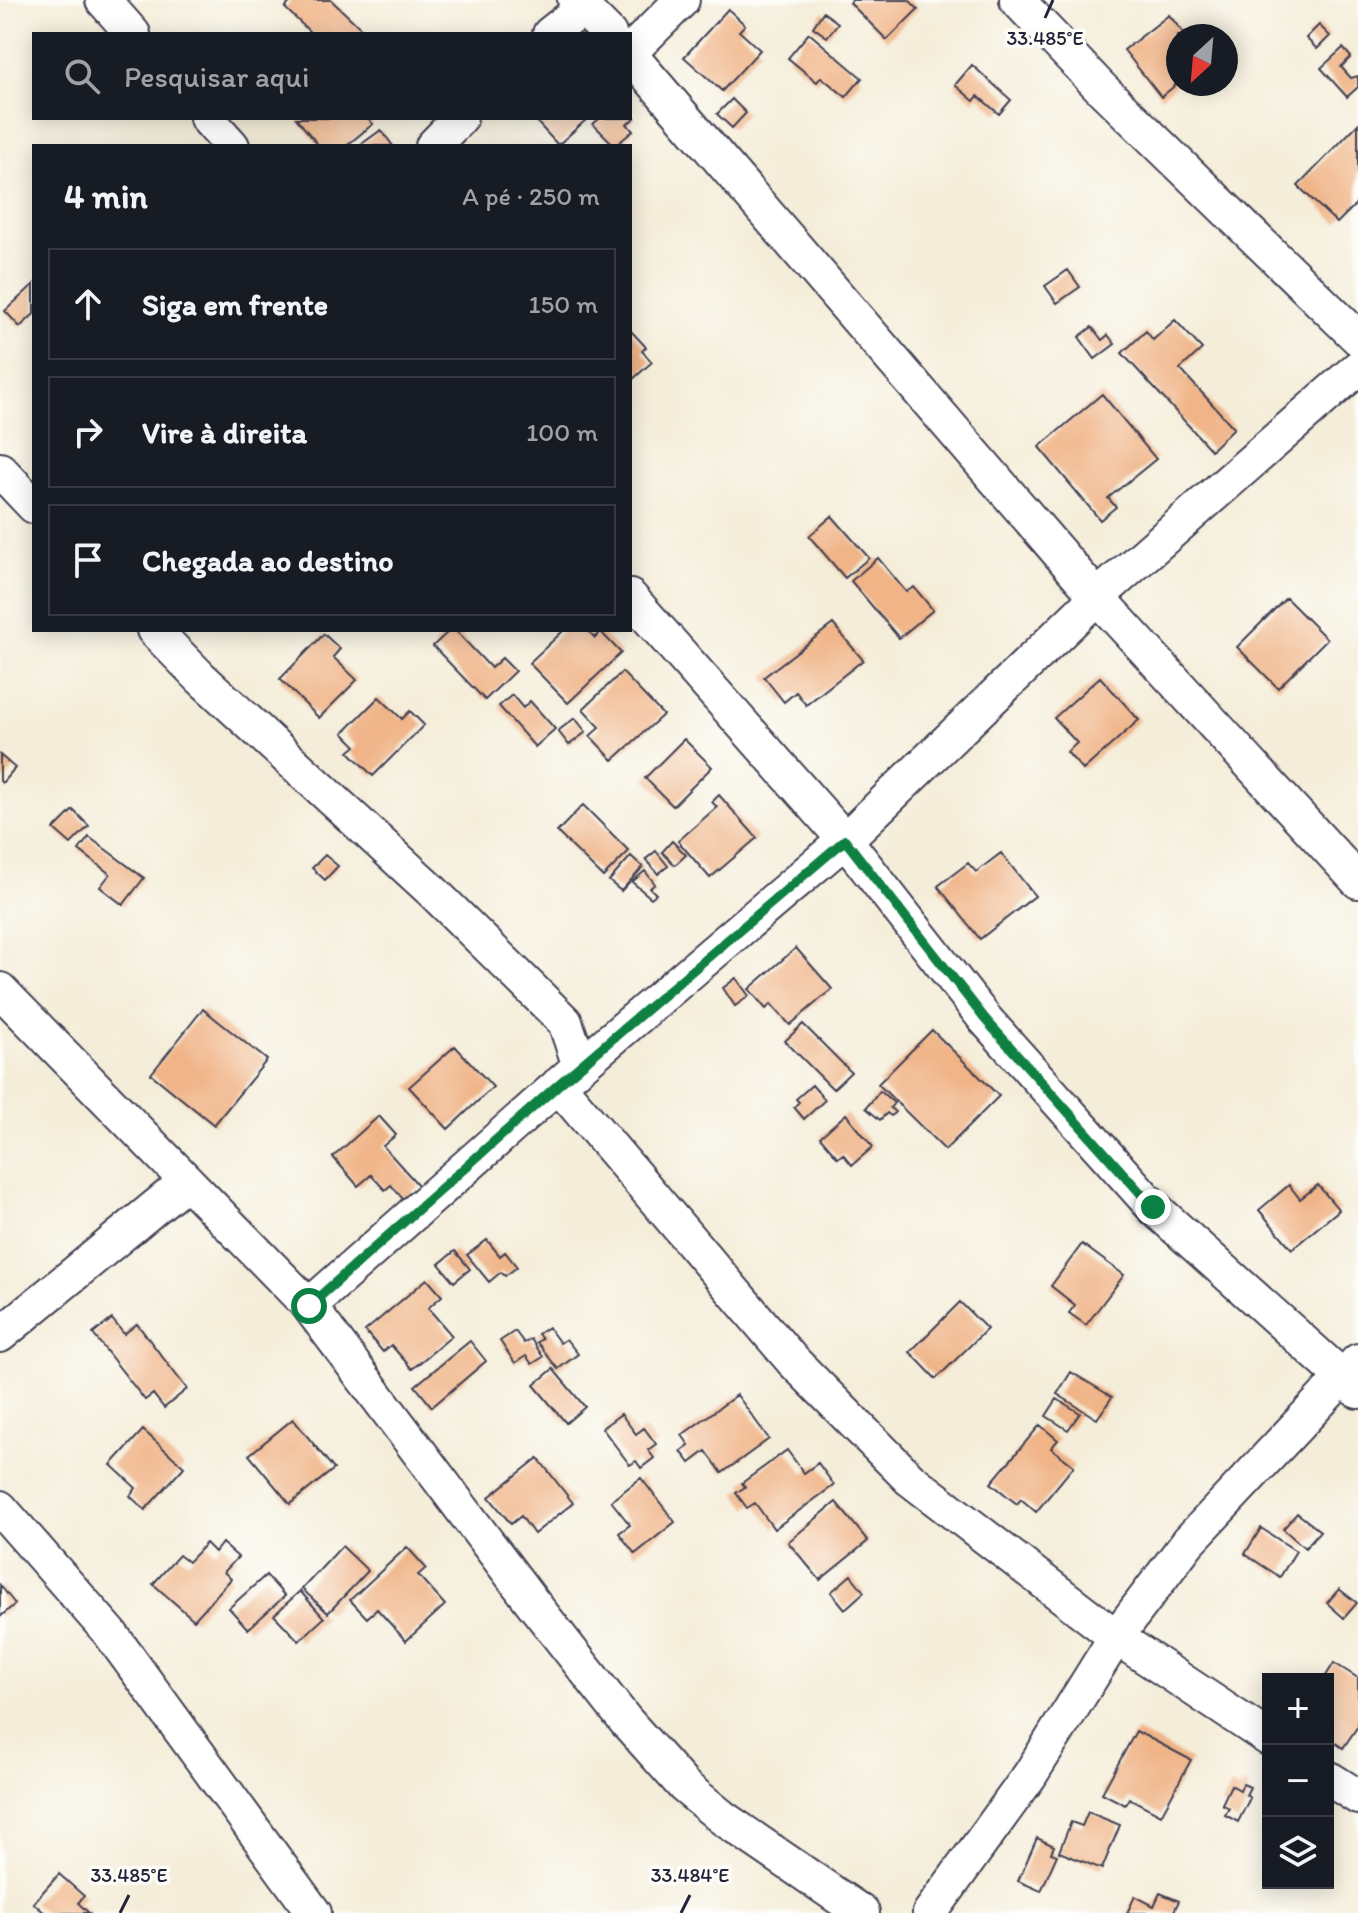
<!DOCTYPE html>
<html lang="pt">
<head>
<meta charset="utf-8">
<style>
	body { margin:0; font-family:Itim,sans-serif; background:#20242c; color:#f1f3f6 }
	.controls { position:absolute; right:24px; bottom:24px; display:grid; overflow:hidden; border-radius:0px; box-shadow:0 4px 20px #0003 }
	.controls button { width:72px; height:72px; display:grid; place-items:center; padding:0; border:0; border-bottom:2px solid #363941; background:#171b24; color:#f1f3f6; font:40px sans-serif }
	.compass { position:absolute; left:1166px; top:24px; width:72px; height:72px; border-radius:50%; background:#171b24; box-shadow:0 4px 20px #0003; rotate:206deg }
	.stop { position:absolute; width:24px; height:24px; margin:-18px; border:6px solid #0b8043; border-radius:50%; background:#fff }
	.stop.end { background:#0b8043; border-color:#fff; box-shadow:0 2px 8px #0008 }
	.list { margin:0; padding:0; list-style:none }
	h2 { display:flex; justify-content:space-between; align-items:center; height:104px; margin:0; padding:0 32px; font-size:34px }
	h2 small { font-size:26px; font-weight:400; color:#9ea1a6 }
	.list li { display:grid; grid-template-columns:52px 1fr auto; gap:24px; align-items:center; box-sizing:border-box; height:112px; margin:0 16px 16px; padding:0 16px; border:2px solid #363941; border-radius:0px }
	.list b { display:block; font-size:30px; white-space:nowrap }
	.list em { font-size:26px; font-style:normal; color:#9ea1a6 }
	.icon { flex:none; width:44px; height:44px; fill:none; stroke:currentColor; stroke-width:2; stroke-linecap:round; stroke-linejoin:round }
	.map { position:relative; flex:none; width:1358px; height:1913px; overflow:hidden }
	.search { position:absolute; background:#171b24; box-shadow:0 4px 20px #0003; left:32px; top:32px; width:600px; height:88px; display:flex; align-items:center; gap:20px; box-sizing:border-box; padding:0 28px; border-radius:0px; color:#9ea1a6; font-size:30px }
	.panel { position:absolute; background:#171b24; box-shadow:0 4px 20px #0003; left:32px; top:144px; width:600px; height:488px; border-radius:0px }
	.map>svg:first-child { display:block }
</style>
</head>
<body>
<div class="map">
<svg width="1358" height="1913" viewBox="0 0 1358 1913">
	<rect width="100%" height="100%" fill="#fdfcf7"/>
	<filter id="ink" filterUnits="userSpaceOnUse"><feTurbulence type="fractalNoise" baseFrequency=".0125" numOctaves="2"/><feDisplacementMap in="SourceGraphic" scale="16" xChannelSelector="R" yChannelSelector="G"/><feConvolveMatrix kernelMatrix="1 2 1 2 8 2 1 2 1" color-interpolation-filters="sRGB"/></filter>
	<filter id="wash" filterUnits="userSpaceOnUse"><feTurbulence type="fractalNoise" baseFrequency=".006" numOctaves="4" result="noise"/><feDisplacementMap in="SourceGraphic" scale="32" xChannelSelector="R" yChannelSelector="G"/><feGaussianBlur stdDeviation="1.8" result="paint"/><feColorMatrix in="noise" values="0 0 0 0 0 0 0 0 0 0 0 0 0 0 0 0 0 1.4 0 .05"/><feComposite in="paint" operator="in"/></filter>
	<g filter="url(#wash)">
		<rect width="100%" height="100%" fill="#f4edd9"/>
		<g id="blocks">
			<path fill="#f0b487" d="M292 0H331L367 34H312L285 8Z
				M852 0H909L918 9 887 40 850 3Z
				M728 9 745 25 739 31 760 50 722 91 684 57Z
				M823 12 838 23 827 37 813 27Z
				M1169 15 1186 36H1178V83L1161 97 1124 50Z
				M1319 25 1330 36 1317 49 1306 38Z
				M809 33 862 78 846 97 821 77 817 82 788 58Z
				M1343 48 1351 57 1341 67 1351 78 1358 76V87L1347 97 1321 68Z
				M972 65 1011 100 999 114 978 96 974 101 955 85Z
				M732 99 746 113 732 128 717 114Z
				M630 114 635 118 627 124 633 131 615 146 593 124 600 118H630Z
				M296 118H368L373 124 346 146H319Z
				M533 118H588L558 145Z
				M1358 124V202L1337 223 1298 186Z
				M381 130 393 146H359Z
				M1068 270 1080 287 1057 303 1045 286Z
				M34 284V314L20 327 5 311Z
				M1175 320 1202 349 1180 369 1234 428 1211 450 1122 353 1146 331 1153 340Z
				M1092 327 1102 340 1108 335 1115 344 1095 359 1079 337Z
				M630 330 646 347 642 351 652 362 632 380Z
				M1102 394 1156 459 1108 498 1116 507 1100 520 1039 447Z
				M832 516 869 558 845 578 809 536Z
				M878 558 906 592 914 587 933 610 899 638 851 581Z
				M1286 598 1327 639 1278 688 1237 647Z
				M833 624 863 660 806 705 796 692 784 702 764 677Z
				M450 630H455L491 668 502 658 515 671 485 700 433 646Z
				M564 630H588L595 638 601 632 621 653 568 703 529 663Z
				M324 634 340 649 333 657 357 680 319 718 280 679Z
				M622 672 663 715 613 760 590 736 600 727 583 709Z
				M1100 677 1139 720 1083 770 1067 752 1077 743 1054 718Z
				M512 695 523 708 530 701 555 729 535 747 499 706Z
				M379 697 402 719 410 711 424 725 373 776 349 752 356 746 343 733Z
				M575 718 586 732 569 745 558 731Z
				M684 739 712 767 673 806 645 778Z
				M0 755 15 768 2 783 0 781Z
				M719 795 757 838 710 878 678 841 717 807 712 802Z
				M583 805 629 851 603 877 557 832Z
				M73 810 89 826 71 844 54 829Z
				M89 837 144 878 123 905 100 887 110 874 79 850Z
				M672 841 686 855 675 865 662 852Z
				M656 851 668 866 658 874 646 859Z
				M1001 853 1035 896 980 939 938 886 968 863 976 872Z
				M325 855 338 866 325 880 312 868Z
				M631 856 643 867 621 891 609 881Z
				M645 871 655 884 650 888 656 894 651 898 632 882Z
				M796 948 832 989 790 1025 771 1004 766 1009 749 989Z
				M736 978 749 996 735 1006 723 988Z
				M203 1009 267 1060 214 1125 151 1074Z
				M803 1024 851 1072 833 1089 785 1041Z
				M932 1030 999 1096 945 1150 878 1084Z
				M455 1046 493 1087 448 1129 409 1087Z
				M812 1085 825 1100 804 1119 794 1107 799 1102 796 1099Z
				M880 1091 894 1103 890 1108 895 1112 891 1116 887 1113 880 1120 866 1108Z
				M846 1114 873 1147 852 1165 843 1154 838 1158 820 1137Z
				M379 1116 396 1135 383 1146 419 1186 403 1199 391 1185 385 1190 371 1175 358 1186 333 1157Z
				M1289 1185 1300 1199 1318 1185 1339 1210 1292 1249 1259 1210Z
				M487 1240 500 1256 505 1252 517 1267 505 1276 501 1272 489 1282 467 1255Z
				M1082 1244 1124 1275 1086 1325 1069 1313 1075 1305 1051 1286Z
				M455 1251 470 1269 454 1282 439 1264Z
				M427 1279 442 1296 428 1308 452 1336 412 1369 391 1345 383 1352 365 1331Z
				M960 1302 987 1329 936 1379 910 1352Z
				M112 1319 124 1334 137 1324 187 1389 164 1408 153 1394 145 1400 93 1334Z
				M548 1327 560 1343 566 1339 578 1354 558 1369 537 1342 542 1339 538 1334Z
				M515 1331 524 1343 531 1339 543 1357 532 1364 526 1356 515 1363 500 1341Z
				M470 1341 486 1361 432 1407 415 1386Z
				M553 1369 585 1407 566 1423 534 1385Z
				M1071 1372 1112 1397 1097 1419 1057 1394Z
				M737 1395 769 1439 722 1473 706 1451 690 1463 681 1451 689 1445 682 1435Z
				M1057 1399 1080 1413 1068 1430 1046 1416Z
				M621 1414 636 1434 644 1428 656 1444 648 1450 654 1458 641 1468 636 1461 630 1465 602 1428Z
				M293 1419 334 1469 290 1504 249 1455Z
				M1040 1425 1058 1440 1051 1448 1074 1466 1036 1512 1021 1499 1017 1504 991 1483Z
				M143 1430 184 1467 145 1510 130 1496 136 1488 111 1465Z
				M787 1450 804 1473 818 1463 834 1485 774 1529 755 1503 747 1508 736 1493 745 1487 742 1483Z
				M538 1458 573 1503 534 1534 521 1516 511 1524 489 1497Z
				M641 1478 675 1522 635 1554 619 1533 630 1525 611 1501Z
				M836 1502 868 1541 820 1580 788 1542Z
				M1297 1513 1320 1531 1305 1548 1283 1529Z
				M1261 1528 1296 1551 1280 1577 1245 1554Z
				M206 1543 215 1552 222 1543 238 1557 224 1572 231 1579 194 1620 153 1584 179 1555 188 1562Z
				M342 1546 368 1571 328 1613 302 1589Z
				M407 1547 426 1568 418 1575 445 1605 406 1641 377 1609 367 1618 350 1600Z
				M266 1575 285 1596 248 1629 229 1608Z
				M851 1575 864 1592 845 1609 831 1592Z
				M0 1585 15 1604 0 1617Z
				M1339 1589 1357 1603 1344 1618 1327 1603Z
				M300 1591 324 1618 299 1641 274 1615Z
				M1334 1663 1358 1678V1726L1343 1748 1328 1738V1679H1324Z
				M1136 1731 1191 1760 1161 1815 1129 1798 1125 1805 1102 1793Z
				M1243 1784 1250 1787 1246 1795 1250 1798 1238 1822 1225 1815 1229 1808 1222 1804 1231 1785 1240 1790Z
				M1088 1812 1120 1825 1102 1869 1059 1852 1071 1822 1082 1826Z
				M1037 1838 1054 1846 1051 1853 1057 1855 1041 1891 1018 1881Z
				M59 1874 84 1896 78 1903 89 1913H45L33 1903Z
				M1160 1893 1179 1901 1173 1913H1127L1135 1896 1154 1906Z"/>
		</g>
	</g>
	<g filter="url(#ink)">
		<use href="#blocks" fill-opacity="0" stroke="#424053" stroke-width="2"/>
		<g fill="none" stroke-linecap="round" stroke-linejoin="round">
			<defs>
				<path id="minor" d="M103 0 133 34
					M575 0 609 34
					M1017 0 1101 88 1358 338
					M550 34 583 8
					M630 52 682 0
					M630 55 1097 597 1358 881
					M207 118 232 146
					M433 146 460 118
					M0 470 34 506
					M630 597 845 840 985 1019 1153 1207 1358 1391
					M154 630 201 678 430 889 565 1022 580 1066
					M0 990 309 1306 532 1602 625 1720 684 1786 723 1818 862 1913
					M558 1085 792 1360 910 1479 1116 1637 1268 1738
					M309 1306 580 1066 845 840 1097 597 1358 368
					M0 1335 187 1181
					M0 1508 110 1633 314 1913
					M1328 1778 1358 1797
					M930 1913 1030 1775 1116 1637 1188 1542 1358 1361"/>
			</defs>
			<use href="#minor" stroke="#424053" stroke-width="38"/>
			<use href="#minor" stroke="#fff" stroke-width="34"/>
		</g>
	</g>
	<g fill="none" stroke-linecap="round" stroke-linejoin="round" filter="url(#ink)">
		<path stroke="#0b8043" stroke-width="10" d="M309 1306 558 1085 845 840 985 1019 1153 1207"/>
	</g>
	<path fill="none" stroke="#22223b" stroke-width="3" d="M1045 18 1053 0M120 1913 129 1895M681 1913 690 1895"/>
	<g font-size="20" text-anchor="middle" fill="#22223b" stroke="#fdfcf7" stroke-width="7" stroke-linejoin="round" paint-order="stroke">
		<text x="1045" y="45">33.485°E</text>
		<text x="129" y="1882">33.485°E</text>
		<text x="690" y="1882">33.484°E</text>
	</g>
</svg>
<div class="controls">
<button>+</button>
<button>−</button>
<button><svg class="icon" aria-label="layers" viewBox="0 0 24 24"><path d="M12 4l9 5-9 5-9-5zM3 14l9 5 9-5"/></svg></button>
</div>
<svg class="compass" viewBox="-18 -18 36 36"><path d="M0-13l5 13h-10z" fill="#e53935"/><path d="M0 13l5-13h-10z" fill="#9ea1a6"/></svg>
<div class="stop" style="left:309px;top:1306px"></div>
<div class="stop end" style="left:1153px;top:1207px"></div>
<div class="search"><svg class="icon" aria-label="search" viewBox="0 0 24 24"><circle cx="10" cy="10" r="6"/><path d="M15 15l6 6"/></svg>Pesquisar aqui</div>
<section class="panel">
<h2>4 min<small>A pé · 250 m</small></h2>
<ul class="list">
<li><svg class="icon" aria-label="ahead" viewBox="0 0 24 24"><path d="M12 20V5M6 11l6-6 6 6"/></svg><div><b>Siga em frente</b></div><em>150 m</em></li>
<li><svg class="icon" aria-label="right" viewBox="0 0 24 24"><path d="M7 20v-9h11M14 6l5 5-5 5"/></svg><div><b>Vire à direita</b></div><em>100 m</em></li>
<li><svg class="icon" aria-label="arrive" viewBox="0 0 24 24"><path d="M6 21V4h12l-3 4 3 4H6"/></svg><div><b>Chegada ao destino</b></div></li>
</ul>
</section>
</div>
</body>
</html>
